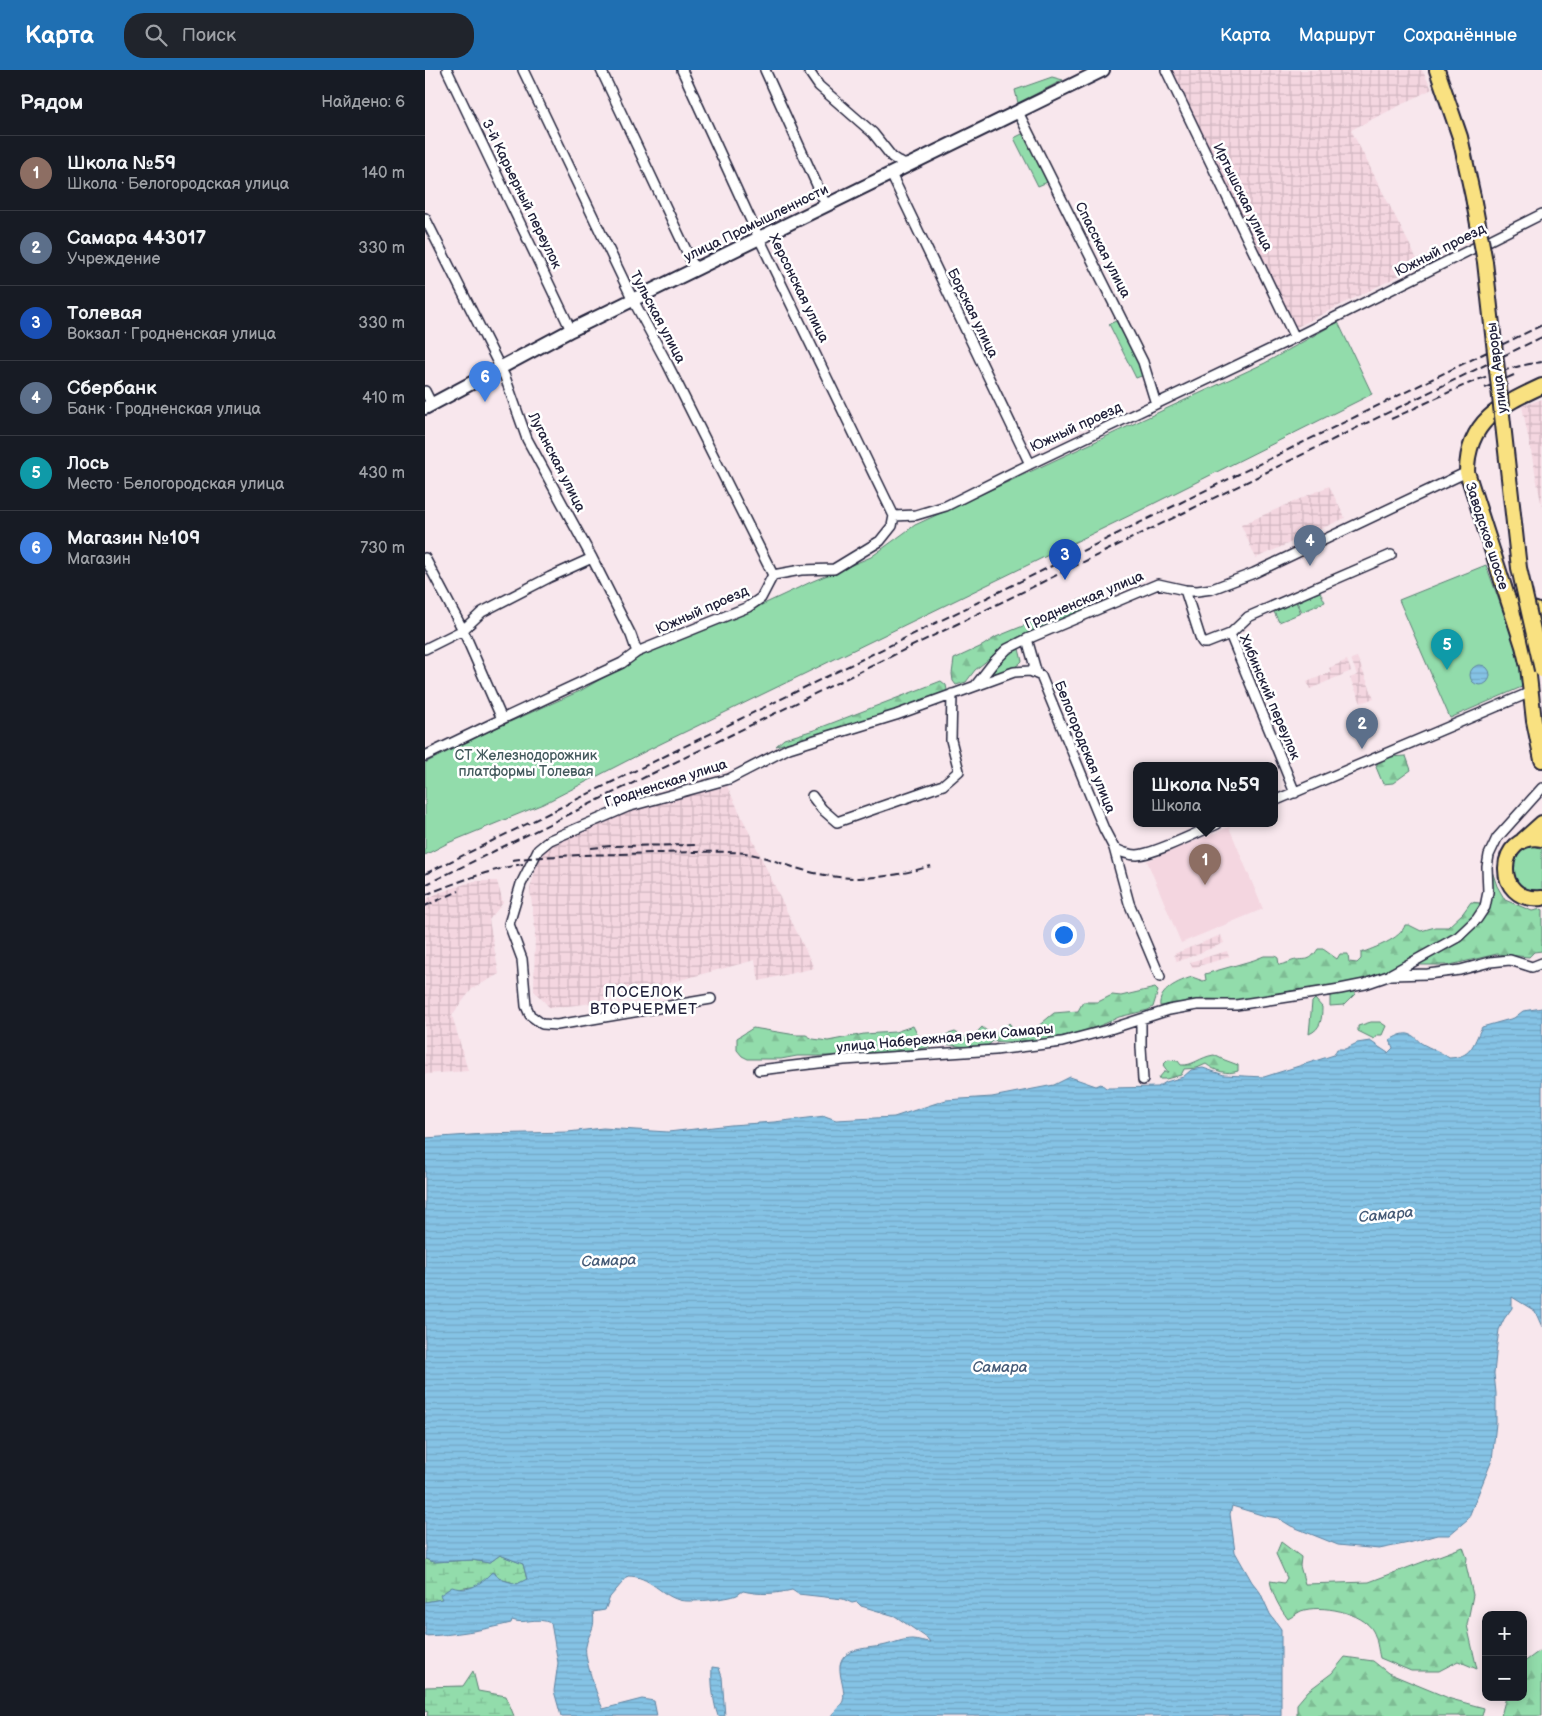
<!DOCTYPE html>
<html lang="ru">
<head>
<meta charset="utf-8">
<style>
	body { margin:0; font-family:"Balsamiq Sans",sans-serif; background:#20242c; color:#f1f3f6 }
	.controls { position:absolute; right:15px; bottom:15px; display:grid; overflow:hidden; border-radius:10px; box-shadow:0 2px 12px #0003 }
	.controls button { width:45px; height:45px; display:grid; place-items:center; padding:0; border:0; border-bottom:1px solid #363941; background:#171b24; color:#f1f3f6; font:25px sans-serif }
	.you { position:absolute; left:638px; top:864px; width:18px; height:18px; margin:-12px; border:4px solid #fff; border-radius:50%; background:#1a73e8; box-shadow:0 0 0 8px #1a73e833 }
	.badge { display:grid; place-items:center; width:32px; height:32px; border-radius:50%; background:#1f6fb2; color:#fff; font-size:16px; font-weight:700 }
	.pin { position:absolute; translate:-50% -41px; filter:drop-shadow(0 1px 2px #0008) }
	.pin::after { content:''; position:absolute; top:26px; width:18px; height:15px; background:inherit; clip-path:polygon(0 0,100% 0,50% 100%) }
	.popup { position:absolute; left:708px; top:692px; width:145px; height:65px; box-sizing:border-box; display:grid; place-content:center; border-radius:10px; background:#171b24; filter:drop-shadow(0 1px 4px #0005); font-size:16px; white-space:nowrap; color:#9ea1a6 }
	.popup b { font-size:19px; color:#f1f3f6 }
	.popup::after { content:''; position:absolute; left:50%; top:100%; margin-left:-10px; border:10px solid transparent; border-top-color:#171b24 }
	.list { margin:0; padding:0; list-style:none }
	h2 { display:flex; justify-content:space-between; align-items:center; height:65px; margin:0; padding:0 20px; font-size:21px }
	h2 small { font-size:16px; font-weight:400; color:#9ea1a6 }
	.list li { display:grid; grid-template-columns:32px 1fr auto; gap:15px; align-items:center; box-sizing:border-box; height:75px; padding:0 20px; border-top:1px solid #363941 }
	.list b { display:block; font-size:19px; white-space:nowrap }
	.list p { margin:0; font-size:16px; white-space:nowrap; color:#9ea1a6 }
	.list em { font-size:16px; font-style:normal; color:#9ea1a6 }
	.icon { flex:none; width:28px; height:28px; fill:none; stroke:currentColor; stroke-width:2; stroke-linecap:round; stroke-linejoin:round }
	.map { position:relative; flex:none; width:1117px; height:1646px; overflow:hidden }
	header { display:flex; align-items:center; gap:30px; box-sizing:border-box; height:70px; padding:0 25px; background:#1f6fb2; color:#fff }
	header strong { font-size:24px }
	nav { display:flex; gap:28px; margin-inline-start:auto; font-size:18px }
	.search { width:350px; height:45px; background:#20242c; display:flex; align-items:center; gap:12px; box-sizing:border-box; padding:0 18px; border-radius:20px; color:#9ea1a6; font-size:19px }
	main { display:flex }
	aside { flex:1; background:#171b24 }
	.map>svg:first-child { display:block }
</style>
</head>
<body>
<header>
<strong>Карта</strong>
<div class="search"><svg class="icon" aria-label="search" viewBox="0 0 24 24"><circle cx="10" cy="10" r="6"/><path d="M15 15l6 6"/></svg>Поиск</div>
<nav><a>Карта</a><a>Маршрут</a><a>Сохранённые</a></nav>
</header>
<main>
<aside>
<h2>Рядом<small>Найдено: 6</small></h2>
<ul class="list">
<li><span class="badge" style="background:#8d6e63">1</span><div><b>Школа №59</b><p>Школа · Белогородская улица</p></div><em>140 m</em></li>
<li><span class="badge" style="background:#5c6f8a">2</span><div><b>Самара 443017</b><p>Учреждение</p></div><em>330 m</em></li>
<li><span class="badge" style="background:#1a4fb4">3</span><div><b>Толевая</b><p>Вокзал · Гродненская улица</p></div><em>330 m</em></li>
<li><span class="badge" style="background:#5c6f8a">4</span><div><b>Сбербанк</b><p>Банк · Гродненская улица</p></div><em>410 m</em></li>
<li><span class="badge" style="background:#0f9aa8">5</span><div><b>Лось</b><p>Место · Белогородская улица</p></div><em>430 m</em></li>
<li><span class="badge" style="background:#3f7fe0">6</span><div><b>Магазин №109</b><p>Магазин</p></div><em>730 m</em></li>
</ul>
</aside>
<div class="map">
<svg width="1117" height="1646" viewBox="0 0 1117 1646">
	<defs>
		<pattern id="industrial-grid" width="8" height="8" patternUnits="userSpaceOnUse" patternTransform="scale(1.25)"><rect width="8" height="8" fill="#f4d6e0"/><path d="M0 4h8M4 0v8" fill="none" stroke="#d1b7c1"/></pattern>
		<pattern id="forest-firs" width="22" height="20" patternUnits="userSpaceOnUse" patternTransform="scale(1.25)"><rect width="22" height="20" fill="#92dcab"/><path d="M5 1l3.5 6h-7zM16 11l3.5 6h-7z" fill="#7ebc94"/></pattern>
		<pattern id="wetland-marsh" width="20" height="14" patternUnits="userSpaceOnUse" patternTransform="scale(1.25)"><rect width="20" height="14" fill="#92dcab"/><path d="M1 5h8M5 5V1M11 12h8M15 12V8" fill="none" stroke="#7ebc94"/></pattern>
		<pattern id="park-crowns" width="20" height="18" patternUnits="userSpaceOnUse" patternTransform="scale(1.25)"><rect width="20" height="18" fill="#92dcab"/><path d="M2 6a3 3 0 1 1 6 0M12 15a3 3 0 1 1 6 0" fill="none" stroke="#7ebc94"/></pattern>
		<pattern id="water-rules" width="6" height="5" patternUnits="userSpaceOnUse" patternTransform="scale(1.25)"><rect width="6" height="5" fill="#85c3e5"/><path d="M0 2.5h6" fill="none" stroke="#73a7c5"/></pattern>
	</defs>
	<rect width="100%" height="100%" fill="#f8e7ed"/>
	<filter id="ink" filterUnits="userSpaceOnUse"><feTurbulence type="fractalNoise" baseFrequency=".02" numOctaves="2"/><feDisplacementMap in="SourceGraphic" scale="10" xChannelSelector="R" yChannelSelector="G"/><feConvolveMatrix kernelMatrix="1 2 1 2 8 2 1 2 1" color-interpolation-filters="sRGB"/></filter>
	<g filter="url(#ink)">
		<path fill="#f4d6e0" d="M804 757 838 839 756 873 722 791Z"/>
		<path fill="url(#industrial-grid)" d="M736 0H997L1007 19 926 60 995 195 868 259Z
			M1117 329V437L1097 336Z
			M904 416 920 448 831 488 816 455Z
			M932 587 949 628 936 633 925 608 932 605 926 589Z
			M922 590 926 601 885 619 882 612 906 602 904 598Z
			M302 716 389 898 334 911 330 890 168 933 125 938 109 921 110 860 105 819 115 783 130 772 198 742Z
			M49 811H72L78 833 64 850 74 904 47 919 27 945 43 1001 0 1004V830L13 823Z
			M796 865 799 873 752 892 749 884Z
			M802 881 804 887 767 898 765 892Z"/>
		<path fill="#92dcab" stroke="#5a7f73" d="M627 7 638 10 593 33 590 20Z
			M601 62 625 111 613 116 589 68Z
			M691 251 715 294 719 305 711 308 684 254Z
			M913 252 947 324 718 439 227 678 118 734 23 773 0 785V693L62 662 155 621 207 591 235 577 313 546 388 511 446 487 490 455 840 293Z
			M1061 495 1100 601 1099 616 1025 648 974 530Z
			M871 532 876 543 854 552 849 542Z
			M594 579 597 591C590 599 578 603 567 603 569 592 583 583 594 579Z
			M1108 775 1117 779V821H1100L1091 815 1085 794 1092 780Z
			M930 921V924L919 935 905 936V927L910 924Z
			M890 929 897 937C897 949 896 959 884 964L887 932Z
			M946 952H955L961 956 957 965H952L949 969 933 961V956Z"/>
		<path fill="url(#forest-firs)" stroke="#5a7f73" d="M661 528 668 533 660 541 578 575 564 589 550 600 541 612 531 615 528 611 527 604 529 589 557 576 571 567 625 545 645 533Z
			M516 611 521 615 522 620 519 624 452 647 351 676 359 669 389 660Z
			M981 686 986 700 968 713 958 714 951 697 953 691 964 687Z
			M1074 775 1067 789V801L1072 816 1080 830 1107 841 1117 839V881L1109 882 1104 887 1072 884 1025 895H979L1025 873 1059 842 1066 781Z
			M1046 832 1055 833 1052 843 1036 858 1016 872 972 897 936 912 860 922 826 930 783 929 735 936C733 920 754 911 767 907L778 911 781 910 780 904 829 890 839 886H850L853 888 854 895C859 894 862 893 867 891 881 887 883 894 893 879H898L912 889 915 884H923L924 892 932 893 936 889V883C949 878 976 869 980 855H984L996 861 1010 857H1023L1038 843Z
			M730 918 733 921 728 937 723 940 694 947 679 954 657 962 620 970 579 972 568 971 560 978C554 977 547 978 540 977 526 975 515 972 501 978L426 986H372L356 989H323L317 986 312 980V968L328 958 371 965H381L388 969 403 971 439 964 470 962 488 956 493 966 511 968 530 962 539 967 551 963 557 957 563 962H575L584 953 591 962 612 957 629 943 653 941 658 932H673L687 925 696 926Z
			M789 985 797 989 813 995V1001C802 1005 790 1001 781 994L772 998 759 999 756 1005 741 1009H733L739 1002H743L738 995 743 990 753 991 756 995C768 996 775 987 789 985Z
			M856 1472 876 1487 875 1496 880 1514 944 1512 1038 1477 1042 1488 1041 1495 1048 1525 1042 1555 1052 1599 1033 1591 1014 1601H986L955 1588C953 1580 952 1568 948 1561 938 1542 895 1534 876 1541 872 1543 867 1547 863 1549 854 1537 848 1526 845 1511L859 1513 862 1508 851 1484Z
			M1117 1579V1646H1076L1081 1627H1098V1593Z
			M920 1587 948 1591 963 1603 1026 1629 1059 1638 1057 1646H872V1634L883 1621 907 1603Z"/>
		<path fill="url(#wetland-marsh)" stroke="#5a7f73" d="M75 1485 98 1494 102 1510 92 1514 78 1510 67 1502 53 1516 33 1519 17 1529 0 1532V1489L9 1492 47 1490 64 1493Z
			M48 1601 53 1621 81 1626 89 1646H2L3 1641 0 1642V1617L38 1616Z"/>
		<path fill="url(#park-crowns)" stroke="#5a7f73" d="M895 522 900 532 877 542 872 532Z"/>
		<path fill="url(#water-rules)" stroke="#5d83a1" d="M1045 605a10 10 0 1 1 20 0a10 10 0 1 1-20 0Z
			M1117 938V1257L1110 1241 1087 1227V1238L1079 1249 1074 1260 1072 1274 1069 1304 1071 1323V1353L1067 1390 1043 1449 1024 1465H1012L984 1473 954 1479 913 1475 866 1456 853 1448 840 1446 807 1436 805 1444 810 1482 827 1512 835 1522 845 1544 856 1559V1646H406C409 1641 416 1636 418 1631 421 1620 414 1608 415 1596 418 1576 446 1579 461 1575 469 1573 478 1569 487 1569 493 1569 500 1572 505 1572L502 1568 470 1546 436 1536 432 1532 427 1533 418 1529 373 1524 367 1520C350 1524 335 1525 318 1521 316 1522 314 1524 312 1525 303 1529 263 1533 254 1530 234 1524 225 1506 203 1506L185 1527 180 1540 168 1542C171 1560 164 1561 161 1576 158 1587 173 1628 178 1639L217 1629 229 1631 232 1646H136L129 1621 133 1593 126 1553C110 1546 99 1555 87 1550L86 1553C58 1560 29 1565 0 1566V1532L17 1529 15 1525 27 1517C45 1523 55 1514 67 1502L78 1510 92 1514 102 1509 98 1494 75 1485 64 1493 47 1490 9 1492 0 1489V1068L60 1064 143 1062 178 1058 243 1062 306 1055 349 1052 400 1046 411 1050 469 1047 521 1030 567 1027 629 1015 645 1007 671 1016 676 1014 681 1018H686L733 1017 741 1012 758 1007 766 1000 778 998 799 1005 839 1007 909 985 912 979H920L932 973 945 971 963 983 968 978 965 970C970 967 977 963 983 964 989 965 992 970 996 973 1006 979 1015 981 1024 988 1047 987 1047 976 1057 957L1089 948 1098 941Z
			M287 1597 294 1598 297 1607 300 1646H293C288 1632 286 1612 287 1597Z"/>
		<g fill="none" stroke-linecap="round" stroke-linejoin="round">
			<defs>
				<path id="street" d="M22 0 146 260
					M98 0 208 230 243 295 348 505
					M176 0 270 199
					M257 0 334 168 469 446
					M340 0 401 135
					M383 0 394 16 448 63 467 87 478 94H486
					M741 0 870 268
					M593 42 718 292 731 334
					M466 104 605 394
					M0 148 80 307 102 369 167 488 206 565 212 582 323 537 336 528 348 505
					M0 321 7 335
					M469 446 491 445 521 436 605 394 863 271 1117 144
					M0 488 38 560 77 649
					M348 505 376 500 409 499 455 471 467 456 469 446
					M760 520 776 570 778 573H782L805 564 823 547 966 485
					M805 564 870 723
					M602 569 612 604
					M0 579 38 560 57 542 125 507 167 488
					M551 615 569 592 582 579 602 569 733 514 760 520 772 521 787 519 829 503 1042 402
					M0 686 77 649 197 593 212 582
					M387 726 397 739 412 752 518 715 534 701 526 670 527 624
					M849 731 1106 622
					M689 778C697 782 703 785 712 785 730 784 773 762 792 754
					M966 904 1033 867 1052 849 1060 837 1063 822 1062 797 1064 785 1072 768 1117 718
					M286 929 132 955 117 954 105 945 101 936 97 889 84 854 96 814 113 780 125 770 202 737 304 709 364 678 471 645 589 602 605 601 616 606 679 759 689 778 704 833 735 907
					M716 949V977L718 1010
					M334 1000 419 990 570 980 637 972 682 960 744 940 772 935H811L915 919 940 914 966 905 1003 904 1035 900 1065 892 1085 890 1107 897 1117 893"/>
				<path id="secondary" d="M0 338 146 260 678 0"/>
				<path id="primary" d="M1012 0 1035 67 1048 127
					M1117 316C1076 335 1042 351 1042 402L1098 576 1103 597 1109 651 1117 690
					M1092 535 1111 540 1117 551
					M1117 769C1071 761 1067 834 1117 828
					M1098 770 1117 753"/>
			</defs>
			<use href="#street" stroke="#22223b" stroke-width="12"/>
			<use href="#secondary" stroke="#22223b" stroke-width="16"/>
			<use href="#primary" stroke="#22223b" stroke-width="18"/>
			<use href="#street" stroke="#fff" stroke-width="9"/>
			<use href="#secondary" stroke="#fff" stroke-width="12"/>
			<use href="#primary" stroke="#f9e181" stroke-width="14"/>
			<path stroke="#22223b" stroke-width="2" stroke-dasharray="8 4" stroke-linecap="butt" d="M1060 318 1089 305
				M966 349C1014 328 1064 299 1117 292
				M166 778 186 776 273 775
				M87 790C134 784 181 785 228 783 258 783 290 780 320 783 340 786 359 795 378 800 423 813 462 809 506 796
				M0 804 1117 255
				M0 815 1117 267
				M0 825C32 812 64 800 98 794
				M0 836 34 821"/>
			<defs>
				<path id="primary-bridge" d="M1048 127 1060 192 1094 498 1117 600"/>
			</defs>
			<use href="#primary-bridge" stroke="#22223b" stroke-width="18" stroke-linecap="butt"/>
			<use href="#primary-bridge" stroke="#f9e181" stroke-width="14"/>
		</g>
	</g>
	<g text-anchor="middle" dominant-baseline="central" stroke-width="5" stroke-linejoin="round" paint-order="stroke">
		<g font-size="14" fill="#22223b" stroke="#fff">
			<text transform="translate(97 124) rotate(64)">3-й Карьерный переулок</text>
			<text transform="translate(818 127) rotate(64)">Иртышская улица</text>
			<text transform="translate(331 153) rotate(-26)">улица Промышленности</text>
			<text transform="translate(678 180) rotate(63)">Спасская улица</text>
			<text transform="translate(1015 180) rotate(-27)">Южный проезд</text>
			<text transform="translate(374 218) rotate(64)">Херсонская улица</text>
			<text transform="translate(548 243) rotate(64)">Борская улица</text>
			<text transform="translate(233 247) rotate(62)">Тульская улица</text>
			<text transform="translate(1072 298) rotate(-97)">улица Авроры</text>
			<text transform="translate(651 357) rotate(-25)">Южный проезд</text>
			<text transform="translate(132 392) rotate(63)">Луганская улица</text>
			<text transform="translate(1062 466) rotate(72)">Заводское шоссе</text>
			<text transform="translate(659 530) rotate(-23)">Гродненская улица</text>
			<text transform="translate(277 540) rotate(-24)">Южный проезд</text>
			<text transform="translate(845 627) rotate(67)">Хибинский переулок</text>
			<text transform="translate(660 677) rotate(68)">Белогородская улица</text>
			<text transform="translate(241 713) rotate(-18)">Гродненская улица</text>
			<text transform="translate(520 968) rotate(-5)">улица Набережная реки Самары</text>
		</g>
		<g font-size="14" fill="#445a5d" stroke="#fff">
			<text x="101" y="685">СТ Железнодорожник<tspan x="101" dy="16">платформы Толевая</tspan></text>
		</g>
		<g font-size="15" letter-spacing="1" fill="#22223b" stroke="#fff">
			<text x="219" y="922">ПОСЕЛОК<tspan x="219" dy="17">ВТОРЧЕРМЕТ</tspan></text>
		</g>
		<g font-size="15" font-style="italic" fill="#455a76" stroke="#fff">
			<text transform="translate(961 1145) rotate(-6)">Самара</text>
			<text transform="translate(184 1191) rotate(-2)">Самара</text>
			<text x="575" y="1297">Самара</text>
		</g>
	</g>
</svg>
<div class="controls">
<button>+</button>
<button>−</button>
</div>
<div class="you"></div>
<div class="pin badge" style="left:780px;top:815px;background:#8d6e63">1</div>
<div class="popup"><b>Школа №59</b>Школа</div>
<div class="pin badge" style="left:937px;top:679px;background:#5c6f8a">2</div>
<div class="pin badge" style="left:640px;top:510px;background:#1a4fb4">3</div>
<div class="pin badge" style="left:885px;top:496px;background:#5c6f8a">4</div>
<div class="pin badge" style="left:1022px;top:600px;background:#0f9aa8">5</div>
<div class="pin badge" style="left:60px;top:332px;background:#3f7fe0">6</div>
</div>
</main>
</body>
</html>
